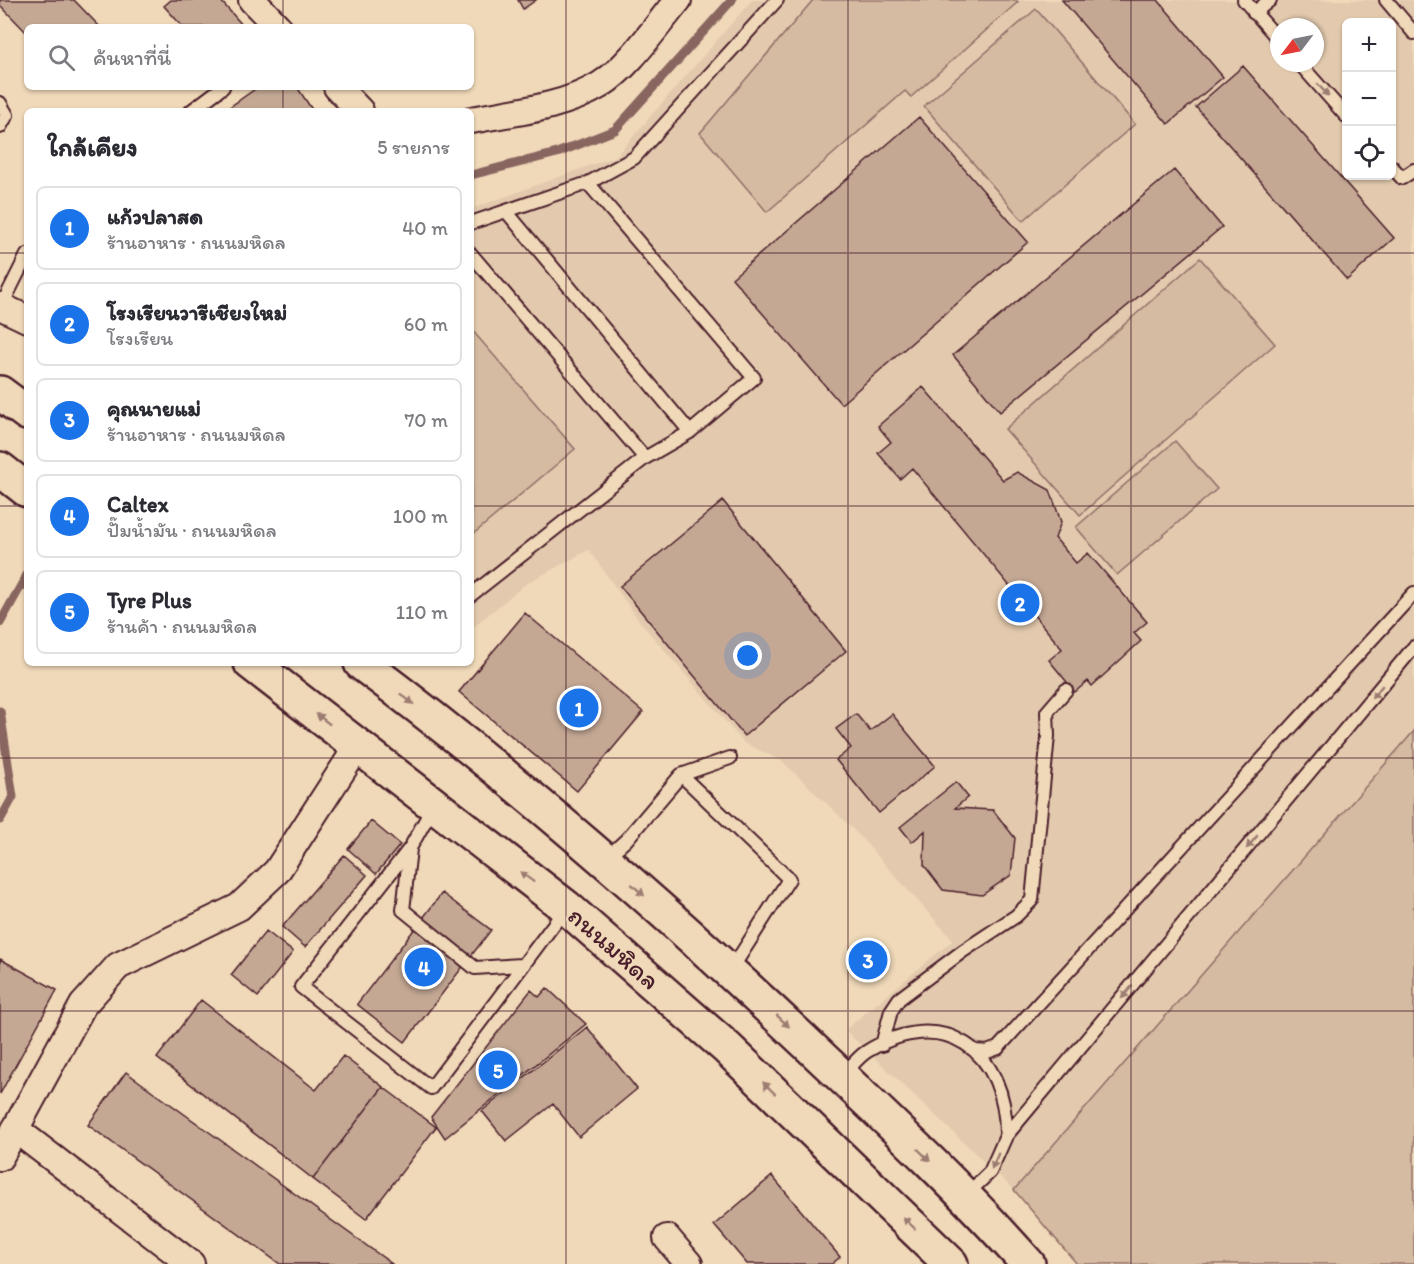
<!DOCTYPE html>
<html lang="th">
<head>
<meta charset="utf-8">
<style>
	body { margin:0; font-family:Itim,"Playpen Sans Thai",sans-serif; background:#f7f7f7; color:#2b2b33 }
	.controls { position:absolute; right:18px; top:18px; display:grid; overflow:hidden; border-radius:9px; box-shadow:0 2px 4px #0004 }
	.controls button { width:54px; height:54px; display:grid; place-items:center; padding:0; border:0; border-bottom:2px solid #e1e1e2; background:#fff; color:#2b2b33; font:30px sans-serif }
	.compass { position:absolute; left:1270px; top:18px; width:54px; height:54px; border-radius:50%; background:#fff; box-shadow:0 2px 4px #0004; rotate:238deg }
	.you { position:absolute; left:748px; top:656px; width:21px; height:21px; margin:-15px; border:4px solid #fff; border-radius:50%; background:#1a73e8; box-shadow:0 0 0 9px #1a73e833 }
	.badge { display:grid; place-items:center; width:39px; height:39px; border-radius:50%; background:#1a73e8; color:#fff; font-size:20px; font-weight:700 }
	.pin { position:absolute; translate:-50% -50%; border:3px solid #fff; box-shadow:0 2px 6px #0006 }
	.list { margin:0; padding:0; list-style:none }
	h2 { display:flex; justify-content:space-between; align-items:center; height:78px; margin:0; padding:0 24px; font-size:26px }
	h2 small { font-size:20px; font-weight:400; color:#7c7c81 }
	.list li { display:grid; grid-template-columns:39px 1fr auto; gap:18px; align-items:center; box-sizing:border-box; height:84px; margin:0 12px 12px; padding:0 12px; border:2px solid #e1e1e2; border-radius:9px }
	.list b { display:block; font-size:22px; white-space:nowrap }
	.list p { margin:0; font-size:20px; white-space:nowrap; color:#7c7c81 }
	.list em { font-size:20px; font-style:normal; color:#7c7c81 }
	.icon { flex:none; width:33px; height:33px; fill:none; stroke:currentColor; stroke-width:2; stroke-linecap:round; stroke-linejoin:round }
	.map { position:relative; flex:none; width:1414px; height:1264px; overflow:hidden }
	.search { position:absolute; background:#fff; box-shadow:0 2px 4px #0004; left:24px; top:24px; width:450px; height:66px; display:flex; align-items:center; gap:15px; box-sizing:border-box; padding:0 21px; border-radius:9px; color:#7c7c81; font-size:22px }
	.panel { position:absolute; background:#fff; box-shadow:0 2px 4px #0004; left:24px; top:108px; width:450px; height:558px; border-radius:9px }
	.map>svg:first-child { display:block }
</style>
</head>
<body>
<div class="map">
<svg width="1414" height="1264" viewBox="0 0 1414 1264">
	<rect width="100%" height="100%" fill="#f0d9b9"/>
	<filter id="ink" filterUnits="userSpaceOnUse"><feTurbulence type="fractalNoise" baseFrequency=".0167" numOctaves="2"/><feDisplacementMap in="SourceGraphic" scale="12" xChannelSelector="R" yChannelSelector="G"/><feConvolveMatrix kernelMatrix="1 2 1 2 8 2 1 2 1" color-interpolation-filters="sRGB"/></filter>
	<g filter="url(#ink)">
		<path fill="#e3caae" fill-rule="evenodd" d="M752 0H1414V731L1014 1190 845 1030 953 940 852 828 782 761 744 743 640 622 589 550 527 583 471 629V209L616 156ZM1346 22H1392V176H1346ZM1279 27H1315V63H1279Z"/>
		<path fill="#d5bba1" stroke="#906d66" stroke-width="1.5" d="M813 0H1016L1018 2 911 97 905 91 767 212 700 133Z
			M1036 9 1135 124 1023 221 924 106Z
			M1200 258 1275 344 1080 515 1005 429Z
			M471 329 575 449 471 536Z
			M1175 441 1217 489 1117 575 1076 527Z
			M1414 731V1264H1077L1014 1190Z"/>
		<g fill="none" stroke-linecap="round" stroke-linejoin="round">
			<path stroke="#896560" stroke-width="9" d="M471 175 557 153 615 130 732 0
				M0 623 27 575
				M0 711 13 797 0 820"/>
		</g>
		<path fill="#c4a894" stroke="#4a1f2b" stroke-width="1.5" d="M0 0H74L100 27H27V33L0 5Z
			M171 0H220L244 27H183L164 6Z
			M518 0H536L523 9Z
			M1062 0H1158L1223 77 1168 124Z
			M1243 66 1394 238 1347 280 1196 107Z
			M258 87H297L313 111H224Z
			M919 117 1028 242 841 404 732 278Z
			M1174 170 1222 227 1000 412 953 355Z
			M923 387 1003 480 1017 472 1050 490 1061 522 1055 538 1076 563 1088 553 1147 622 1134 633 1141 641 1092 686 1088 681 1075 692 1049 660 1062 649 912 468 900 479 878 453 891 442 878 426Z
			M723 501 846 651 744 736 620 586Z
			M525 613 643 712 577 791 459 692Z
			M856 714 870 731 892 714 935 766 879 813 836 760 851 748 836 729Z
			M956 782 968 797 955 808 993 810 1015 838 1011 875 982 895 943 890 924 865 925 831 912 842 900 827Z
			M371 821 400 845 376 874 348 849Z
			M344 855 367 875 305 947 282 927Z
			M442 893 491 930 405 1042 357 1004Z
			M266 931 293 952 258 997 231 975Z
			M0 959 57 990 0 1094Z
			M547 988 586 1024 445 1138 431 1117 531 990 539 997Z
			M201 1000 316 1090 343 1056 383 1087 313 1179 157 1058Z
			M587 1027 637 1089 579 1137 553 1104 506 1141 482 1111Z
			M126 1072 392 1264H280L88 1125Z
			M383 1087 436 1127 366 1219 313 1179Z
			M772 1176 840 1257 832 1264H747L714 1225Z"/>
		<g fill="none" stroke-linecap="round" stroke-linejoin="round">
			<defs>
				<path id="service" d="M1244 0 1279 40
					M1386 0 1414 33
					M1254 13 1270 0
					M1299 63 1346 116
					M0 103 7 115 0 127
					M191 111 223 87
					M1392 167 1402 178 1414 170
					M588 183 754 378 690 432
					M506 211 690 432 645 458
					M471 223 588 183 634 158 777 0
					M471 254 645 458 471 595
					M1 307 27 255
					M681 775 730 758
					M434 805 410 848 301 987 431 1088 566 908
					M410 849 403 910 475 968 521 965
					M604 860 626 840 681 775 789 879 731 970
					M882 1045 891 1011 899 999 963 951 1016 916 1032 900 1048 736 1047 712 1066 690
					M976 1051 987 1052 998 1048 1414 593
					M843 1075C850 1068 857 1058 866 1052 943 1004 1007 1050 1006 1136
					M966 1195 990 1172 1006 1136 1414 647"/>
				<path id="minor" d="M252 0 278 27
					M337 87 360 111
					M471 120C514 112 562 108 600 85 629 67 656 26 678 0
					M0 306 27 319
					M15 1129 191 1264
					M0 1157 83 1005 118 966 239 907 277 871 358 746
					M667 1238 689 1264"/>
				<path id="secondary" d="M0 393 27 413
					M0 469 27 490
					M251 663 566 907 727 1048 951 1264
					M361 663C516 779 662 907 803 1040 880 1113 958 1185 1028 1264"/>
			</defs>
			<use href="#service" stroke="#4a1f2b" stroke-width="16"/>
			<use href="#minor" stroke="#4a1f2b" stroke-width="30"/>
			<use href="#secondary" stroke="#4a1f2b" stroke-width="38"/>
			<use href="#service" stroke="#f0d9b9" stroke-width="12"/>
			<use href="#minor" stroke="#f0d9b9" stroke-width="26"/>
			<use href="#secondary" stroke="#f0d9b9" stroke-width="33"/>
		</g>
		<defs><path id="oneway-solid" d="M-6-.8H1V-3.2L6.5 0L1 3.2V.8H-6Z" transform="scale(1.5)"/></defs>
		<g fill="#9d7c72">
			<use href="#oneway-solid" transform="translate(1323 90) rotate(48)"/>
			<use href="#oneway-solid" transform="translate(1377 692) rotate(130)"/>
			<use href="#oneway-solid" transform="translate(407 699) rotate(38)"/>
			<use href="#oneway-solid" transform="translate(323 719) rotate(-142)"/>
			<use href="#oneway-solid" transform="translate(1252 842) rotate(130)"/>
			<use href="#oneway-solid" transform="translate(527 877) rotate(-143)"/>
			<use href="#oneway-solid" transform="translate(638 890) rotate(42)"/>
			<use href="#oneway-solid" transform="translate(1127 992) rotate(130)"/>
			<use href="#oneway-solid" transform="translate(783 1021) rotate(43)"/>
			<use href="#oneway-solid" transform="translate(769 1088) rotate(-136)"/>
			<use href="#oneway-solid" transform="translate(924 1155) rotate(44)"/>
			<use href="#oneway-solid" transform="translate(995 1161) rotate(114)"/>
			<use href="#oneway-solid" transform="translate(909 1223) rotate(-136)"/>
		</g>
	</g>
	<path fill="none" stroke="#4a1f2b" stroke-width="1.5" stroke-opacity="0.55" d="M283 0V27M566 0V1264M848 0V1264M1131 0V1264M283 87V111M0 253H27M471 253H1414M0 506H27M471 506H1414M283 663V1264M0 758H1414M0 1011H1414"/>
	<g text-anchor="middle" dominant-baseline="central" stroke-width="4.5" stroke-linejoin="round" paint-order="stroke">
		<g font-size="26" fill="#4a1f2b" stroke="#f0d9b9">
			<text transform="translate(614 948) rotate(41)">ถนนมหิดล</text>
		</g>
	</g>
</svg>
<div class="controls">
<button>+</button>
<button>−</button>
<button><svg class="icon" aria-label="locate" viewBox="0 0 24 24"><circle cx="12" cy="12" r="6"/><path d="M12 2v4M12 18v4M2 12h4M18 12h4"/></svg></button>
</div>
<svg class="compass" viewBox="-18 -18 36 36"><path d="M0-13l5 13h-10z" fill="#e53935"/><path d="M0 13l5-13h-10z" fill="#7c7c81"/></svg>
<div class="you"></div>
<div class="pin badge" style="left:579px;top:708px">1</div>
<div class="pin badge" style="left:1020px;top:603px">2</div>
<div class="pin badge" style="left:868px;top:960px">3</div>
<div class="pin badge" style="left:424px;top:967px">4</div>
<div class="pin badge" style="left:498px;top:1070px">5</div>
<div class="search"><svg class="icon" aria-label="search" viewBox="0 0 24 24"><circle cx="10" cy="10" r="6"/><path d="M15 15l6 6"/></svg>ค้นหาที่นี่</div>
<section class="panel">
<h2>ใกล้เคียง<small>5 รายการ</small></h2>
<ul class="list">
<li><span class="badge">1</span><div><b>แก้วปลาสด</b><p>ร้านอาหาร · ถนนมหิดล</p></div><em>40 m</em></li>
<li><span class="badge">2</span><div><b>โรงเรียนวารีเชียงใหม่</b><p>โรงเรียน</p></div><em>60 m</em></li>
<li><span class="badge">3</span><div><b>คุณนายแม่</b><p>ร้านอาหาร · ถนนมหิดล</p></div><em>70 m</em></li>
<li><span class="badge">4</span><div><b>Caltex</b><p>ปั๊มน้ำมัน · ถนนมหิดล</p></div><em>100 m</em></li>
<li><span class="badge">5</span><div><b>Tyre Plus</b><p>ร้านค้า · ถนนมหิดล</p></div><em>110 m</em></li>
</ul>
</section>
</div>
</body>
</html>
